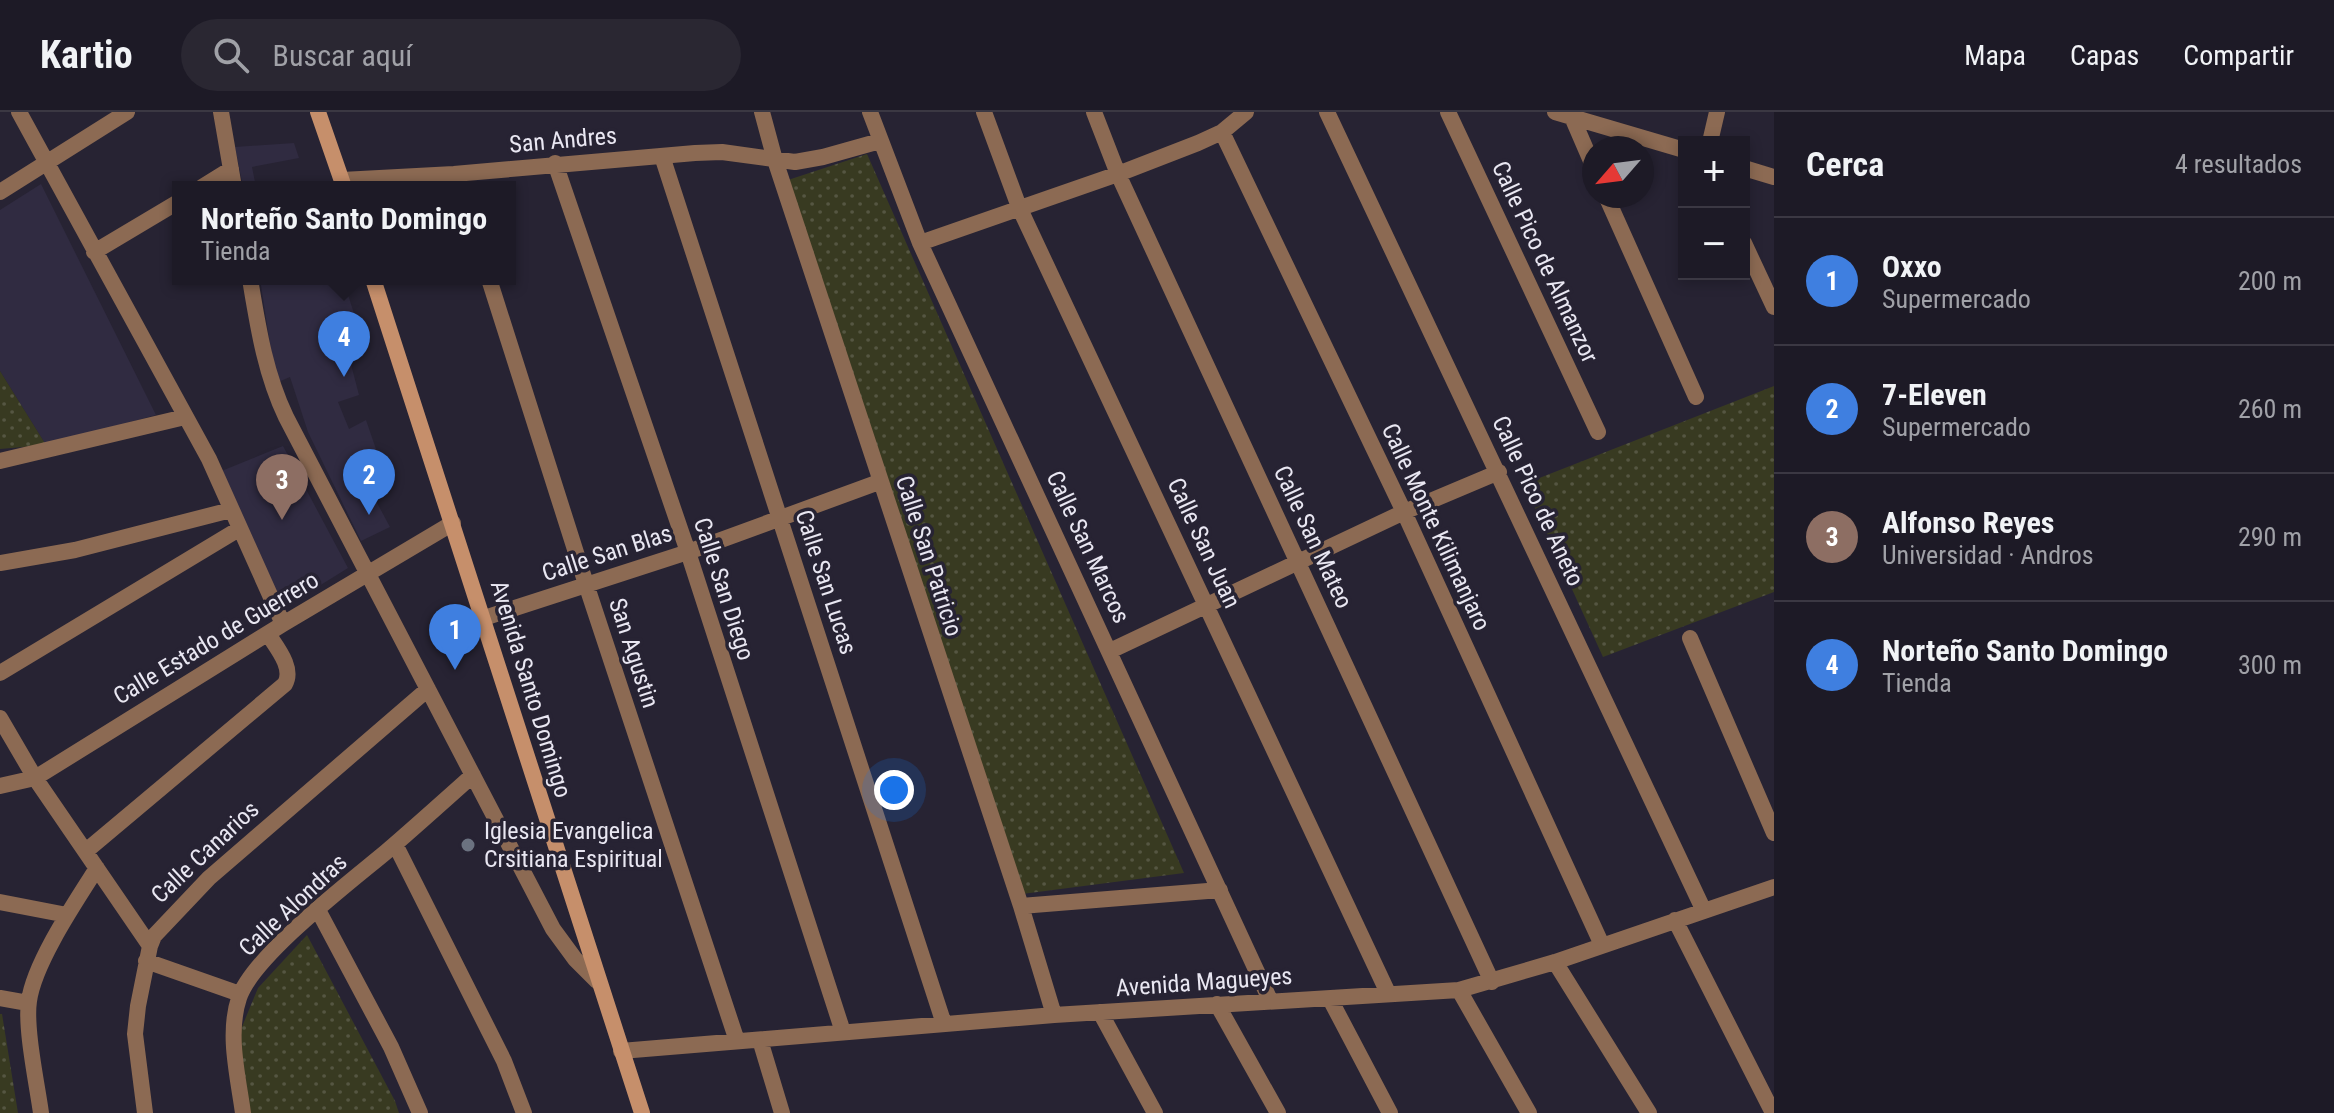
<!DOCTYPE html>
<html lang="es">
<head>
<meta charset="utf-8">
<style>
	body { margin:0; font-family:"Roboto Condensed",sans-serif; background:#2a2732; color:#f1f3f6 }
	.controls { position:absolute; right:24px; top:24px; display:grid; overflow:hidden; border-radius:0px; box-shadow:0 4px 12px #0003 }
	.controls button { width:72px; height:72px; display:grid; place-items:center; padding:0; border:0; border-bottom:2px solid #3b3843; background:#1d1a26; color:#f1f3f6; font:40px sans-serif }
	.compass { position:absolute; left:1582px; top:24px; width:72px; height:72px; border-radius:50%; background:#1d1a26; box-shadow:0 4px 12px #0003; rotate:242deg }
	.you { position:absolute; left:894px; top:678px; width:28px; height:28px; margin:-20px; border:6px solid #fff; border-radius:50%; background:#1a73e8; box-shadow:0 0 0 12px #1a73e833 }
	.badge { display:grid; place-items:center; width:52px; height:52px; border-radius:50%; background:#90b8fd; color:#fff; font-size:26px; font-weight:700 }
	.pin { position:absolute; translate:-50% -66px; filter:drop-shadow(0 2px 4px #0008) }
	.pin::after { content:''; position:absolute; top:42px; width:28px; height:24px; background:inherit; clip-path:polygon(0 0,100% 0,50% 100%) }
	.popup { position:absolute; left:172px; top:69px; width:344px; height:104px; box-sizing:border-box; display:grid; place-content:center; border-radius:0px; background:#1d1a26; filter:drop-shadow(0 2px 6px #0005); font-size:26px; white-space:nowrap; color:#a0a1a7 }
	.popup b { font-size:30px; color:#f1f3f6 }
	.popup::after { content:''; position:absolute; left:50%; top:100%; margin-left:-16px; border:16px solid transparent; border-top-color:#1d1a26 }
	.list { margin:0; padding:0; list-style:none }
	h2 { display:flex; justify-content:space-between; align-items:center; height:104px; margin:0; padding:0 32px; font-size:34px }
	h2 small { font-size:26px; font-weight:400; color:#a0a1a7 }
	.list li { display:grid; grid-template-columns:52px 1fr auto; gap:24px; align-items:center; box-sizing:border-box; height:128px; padding:0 32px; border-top:2px solid #3b3843 }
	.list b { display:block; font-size:30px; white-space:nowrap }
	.list p { margin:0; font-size:26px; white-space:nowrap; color:#a0a1a7 }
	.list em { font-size:26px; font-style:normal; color:#a0a1a7 }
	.icon { flex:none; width:44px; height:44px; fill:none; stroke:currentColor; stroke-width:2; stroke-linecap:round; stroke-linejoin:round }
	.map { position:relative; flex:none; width:1774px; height:1001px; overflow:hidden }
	header { display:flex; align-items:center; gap:48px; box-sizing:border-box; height:112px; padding:0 40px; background:#1d1a26; border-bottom:2px solid #3b3843 }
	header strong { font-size:38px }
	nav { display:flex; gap:44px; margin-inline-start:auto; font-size:28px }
	.search { width:560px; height:72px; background:#2a2732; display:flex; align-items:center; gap:20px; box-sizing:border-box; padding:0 28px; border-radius:44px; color:#a0a1a7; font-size:30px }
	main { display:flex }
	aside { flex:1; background:#1d1a26 }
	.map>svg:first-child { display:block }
</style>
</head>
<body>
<header>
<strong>Kartio</strong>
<div class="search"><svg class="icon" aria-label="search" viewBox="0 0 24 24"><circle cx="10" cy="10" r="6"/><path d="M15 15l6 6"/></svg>Buscar aquí</div>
<nav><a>Mapa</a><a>Capas</a><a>Compartir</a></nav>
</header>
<main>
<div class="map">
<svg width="1774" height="1001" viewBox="0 0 1774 1001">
	<defs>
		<pattern id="park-dots" width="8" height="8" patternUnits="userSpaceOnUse" patternTransform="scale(2)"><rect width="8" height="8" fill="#383a21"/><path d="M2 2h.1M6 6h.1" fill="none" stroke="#555642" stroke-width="1.8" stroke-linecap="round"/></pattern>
	</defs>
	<rect width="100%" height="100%" fill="#272333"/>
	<path fill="#302b41" d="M294 31 299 46 252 55 256 75H243L235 35Z
		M41 72 156 303 46 333 0 259V98Z
		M260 167H343L365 236 348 241 359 283 338 290 349 317 366 308 377 340 355 350 390 415 361 429 308 320 290 265 276 271Z
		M283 334 348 456 282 497 219 360Z"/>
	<path fill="url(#park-dots)" d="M867 42 1184 761 1022 782 788 68Z
		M0 259 46 333 0 337Z
		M1774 274V480L1603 545 1524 372Z
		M307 823 395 989 399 1001H250L239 922 258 876Z
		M0 902H2L18 1001H0Z"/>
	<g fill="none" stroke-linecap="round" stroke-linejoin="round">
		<path stroke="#8c6a53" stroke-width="16" d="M19 0 209 347 283 512
			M221 0 234 75
			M762 0 775 48 1021 794 1054 903
			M870 0 920 131 1270 888
			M984 0 1019 95 1388 881
			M1094 0 1118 62 1492 870
			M1327 0 1704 799
			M1448 0 1598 320
			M1555 0 1684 38
			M1572 5 1594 56
			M1222 20 1404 400 1602 833
			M1710 30 1717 0
			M662 44 944 912
			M555 51 688 440 843 920
			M1744 56 1774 65
			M342 68 454 62 695 41 722 40 795 50 823 45 880 29
			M202 75 231 57
			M0 80 127 0
			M1606 84 1696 285
			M920 131 1118 62 1198 31 1222 20 1246 0
			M1744 131 1774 195
			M94 140 178 90
			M250 167C258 215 265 261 286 305L553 817 575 847 597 869
			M489 167 586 472 737 929
			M0 349 185 305
			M0 451 75 438 231 398
			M484 506 688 440 879 370
			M1690 526 1774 721
			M1110 539 1404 400 1499 360
			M0 561 239 417
			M0 606 35 666 150 834
			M0 674 35 666 283 512 453 411
			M395 732 504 949 524 1001
			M86 739 285 572C294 556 277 536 268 522
			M0 790 67 803
			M1021 794 1220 778
			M318 798 391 935 420 1001
			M1675 808 1773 1001
			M146 849 240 882
			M1555 850 1649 1001
			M1459 878 1529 1001
			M0 886 28 891
			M1330 887 1390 1001
			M1217 892 1278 1001
			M1100 900 1155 1001
			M760 928 782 1001
			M621 939 1054 903 1459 878 1555 850 1774 775
			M41 1001C37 972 25 916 29 889 34 851 76 789 97 756
			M145 1001 135 922 138 894 150 834 154 824 209 766 428 577
			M243 1001C238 964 227 922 239 886 252 845 350 770 386 740 415 715 444 689 473 663"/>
		<path stroke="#c68f6b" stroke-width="16" d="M318 0 344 75
			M373 167 642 1001"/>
	</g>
	<circle fill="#6b7280" stroke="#272333" stroke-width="3" cx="468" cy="733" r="8"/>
	<g text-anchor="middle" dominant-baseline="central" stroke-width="7" stroke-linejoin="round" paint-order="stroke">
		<g font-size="24" fill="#e9e7f2" stroke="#272333">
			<text transform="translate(563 28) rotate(-5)">San Andres</text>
			<text transform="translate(1545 150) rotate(65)">Calle Pico de Almanzor</text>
			<text transform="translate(1538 389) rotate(65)">Calle Pico de Aneto</text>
			<text transform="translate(1436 415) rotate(65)">Calle Monte Kilimanjaro</text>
			<text transform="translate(1313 425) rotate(65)">Calle San Mateo</text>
			<text transform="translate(1204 431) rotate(65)">Calle San Juan</text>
			<text transform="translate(1088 435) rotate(65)">Calle San Marcos</text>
			<text transform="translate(607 441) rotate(-18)">Calle San Blas</text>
			<text transform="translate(929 444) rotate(72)">Calle San Patricio</text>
			<text transform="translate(826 470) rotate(72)">Calle San Lucas</text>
			<text transform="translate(724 477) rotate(72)">Calle San Diego</text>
			<text transform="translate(216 526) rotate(-31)">Calle Estado de Guerrero</text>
			<text transform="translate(634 541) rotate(72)">San Agustin</text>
			<text transform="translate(531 577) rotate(73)">Avenida Santo Domingo</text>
			<text transform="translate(205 740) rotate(-43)">Calle Canarios</text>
			<text transform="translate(293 793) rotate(-43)">Calle Alondras</text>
			<text transform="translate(1204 870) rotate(-4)">Avenida Magueyes</text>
		</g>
		<g font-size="24" fill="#e9e7f2" stroke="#272333" text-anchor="start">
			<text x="484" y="719">Iglesia Evangelica<tspan x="484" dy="28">Crsitiana Espiritual</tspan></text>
		</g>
	</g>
</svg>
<div class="controls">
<button>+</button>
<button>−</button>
</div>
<svg class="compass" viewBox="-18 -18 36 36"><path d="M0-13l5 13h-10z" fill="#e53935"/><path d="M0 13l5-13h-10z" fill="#a0a1a7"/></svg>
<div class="you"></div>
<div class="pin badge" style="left:455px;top:558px;background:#3f7fe0">1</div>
<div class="pin badge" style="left:369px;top:403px;background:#3f7fe0">2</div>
<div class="pin badge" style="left:282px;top:408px;background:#8d6e63">3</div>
<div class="pin badge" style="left:344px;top:265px;background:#3f7fe0">4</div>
<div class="popup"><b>Norteño Santo Domingo</b>Tienda</div>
</div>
<aside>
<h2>Cerca<small>4 resultados</small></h2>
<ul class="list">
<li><span class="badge" style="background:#3f7fe0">1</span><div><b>Oxxo</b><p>Supermercado</p></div><em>200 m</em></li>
<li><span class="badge" style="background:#3f7fe0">2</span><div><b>7-Eleven</b><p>Supermercado</p></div><em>260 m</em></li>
<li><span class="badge" style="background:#8d6e63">3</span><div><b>Alfonso Reyes</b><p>Universidad · Andros</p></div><em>290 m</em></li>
<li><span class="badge" style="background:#3f7fe0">4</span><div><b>Norteño Santo Domingo</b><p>Tienda</p></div><em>300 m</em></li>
</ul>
</aside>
</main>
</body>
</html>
